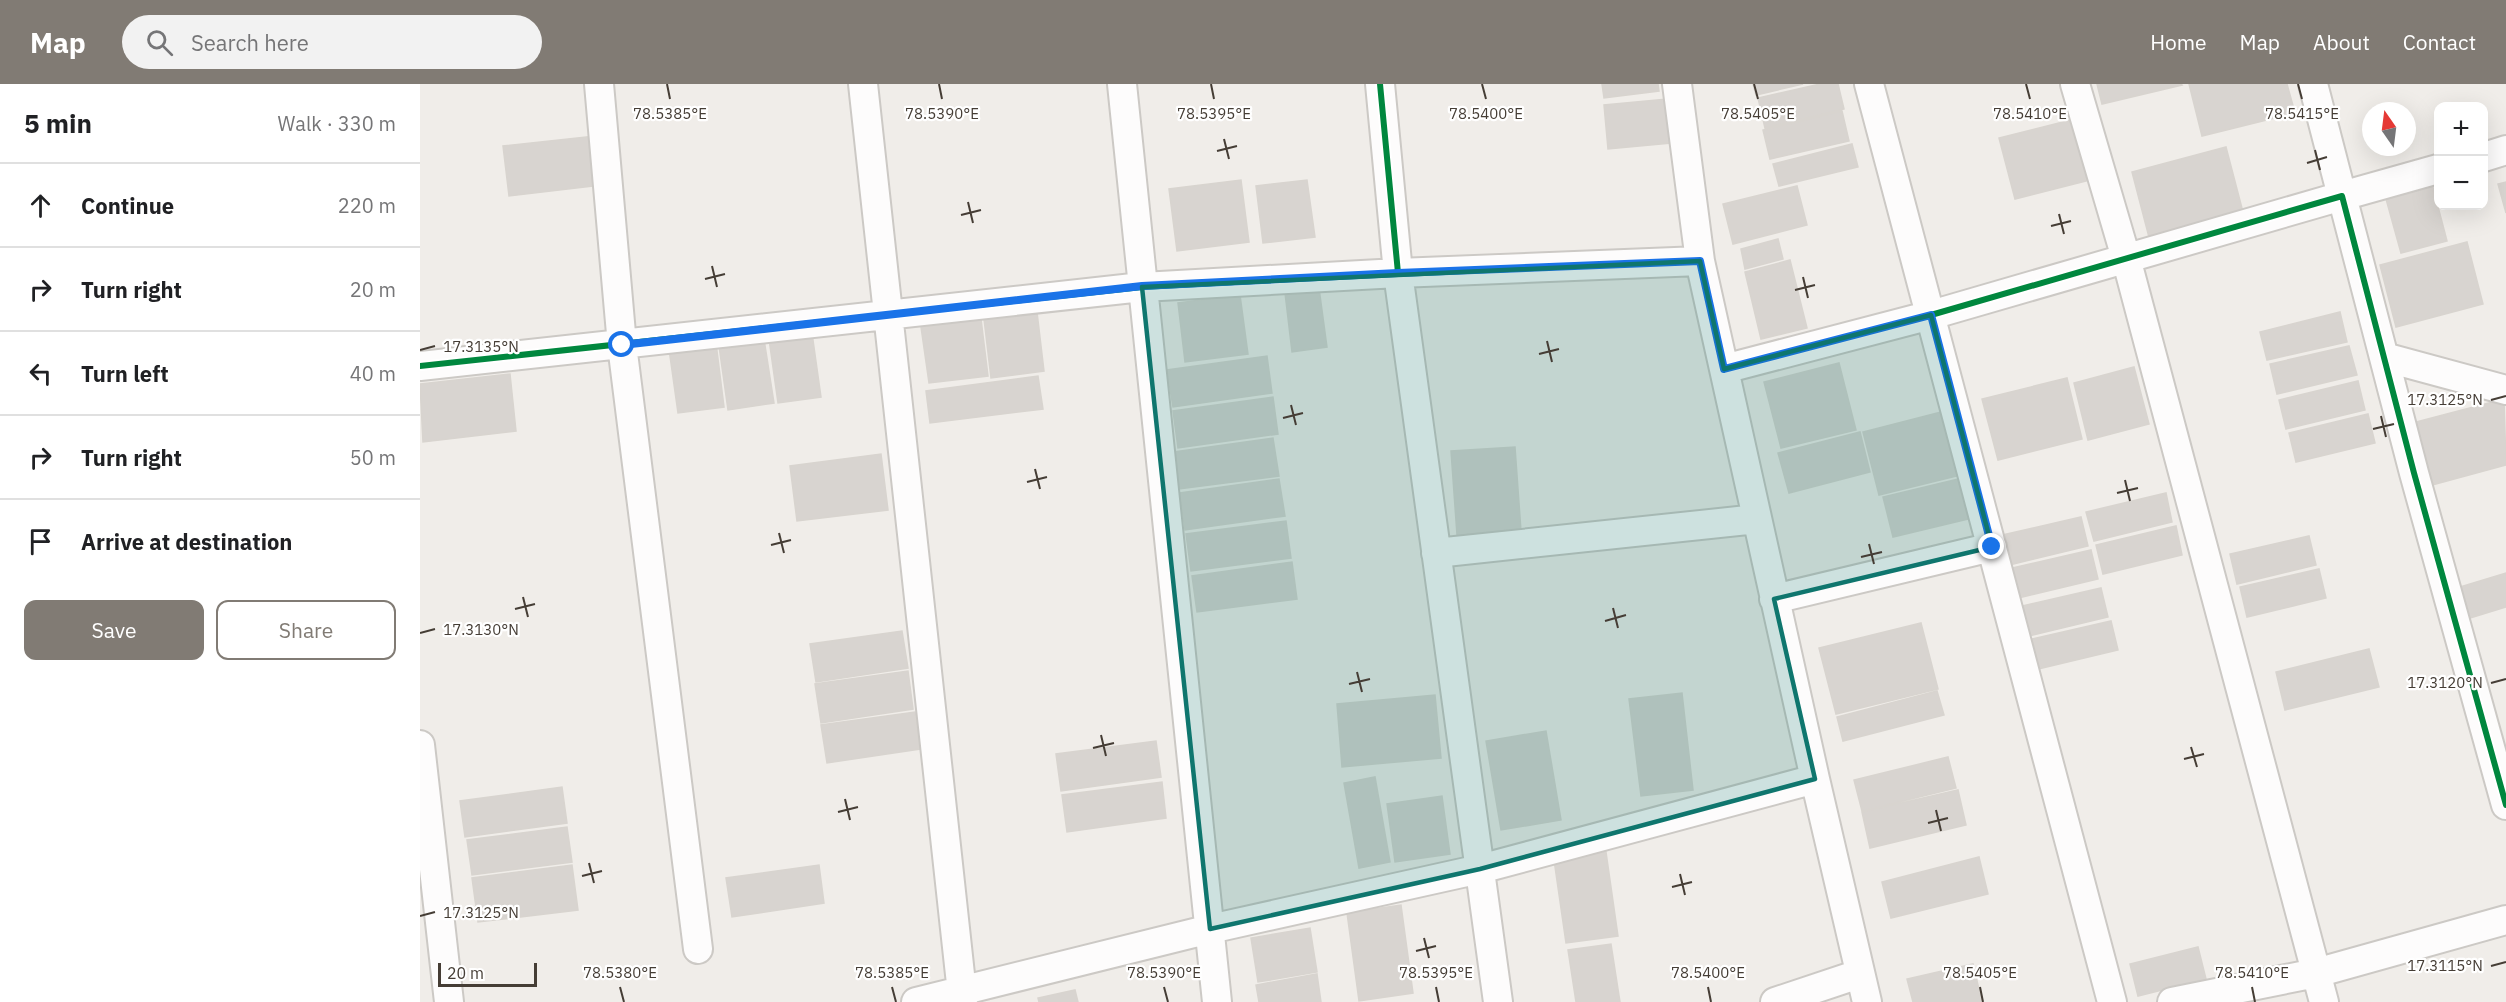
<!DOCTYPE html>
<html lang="en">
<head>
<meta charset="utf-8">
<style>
	body { margin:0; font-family:"IBM Plex Sans",sans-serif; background:#f2f2f2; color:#202124 }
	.controls { position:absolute; right:18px; top:18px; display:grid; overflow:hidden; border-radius:12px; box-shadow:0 6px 24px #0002 }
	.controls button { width:54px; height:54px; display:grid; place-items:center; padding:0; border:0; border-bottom:2px solid #e0e0e0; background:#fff; color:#202124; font:30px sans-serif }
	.compass { position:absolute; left:1942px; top:18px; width:54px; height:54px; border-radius:50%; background:#fff; box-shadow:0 6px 24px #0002; rotate:346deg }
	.scale { position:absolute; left:18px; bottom:15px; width:99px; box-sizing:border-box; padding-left:6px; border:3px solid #453d35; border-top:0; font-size:16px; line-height:21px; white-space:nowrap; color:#453d35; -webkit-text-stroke:4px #fff; paint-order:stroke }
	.stop { position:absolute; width:18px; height:18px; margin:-14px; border:4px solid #1a73e8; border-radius:50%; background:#fff }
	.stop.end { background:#1a73e8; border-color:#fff; box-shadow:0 2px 6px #0008 }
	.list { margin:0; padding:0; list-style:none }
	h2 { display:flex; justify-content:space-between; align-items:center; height:78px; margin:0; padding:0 24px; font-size:26px }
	h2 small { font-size:20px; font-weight:400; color:#757577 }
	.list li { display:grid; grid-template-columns:39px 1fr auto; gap:18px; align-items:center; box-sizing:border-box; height:84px; padding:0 24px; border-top:2px solid #e0e0e0 }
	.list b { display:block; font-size:22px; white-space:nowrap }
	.list em { font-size:20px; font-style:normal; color:#757577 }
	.actions { display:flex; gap:12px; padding:18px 24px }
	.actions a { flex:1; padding:14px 0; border:2px solid #817b74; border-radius:12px; text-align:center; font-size:21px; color:#817b74 }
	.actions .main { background:#817b74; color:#fff }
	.icon { flex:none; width:33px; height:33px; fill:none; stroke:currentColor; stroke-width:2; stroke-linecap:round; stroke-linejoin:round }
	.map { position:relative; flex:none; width:2086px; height:918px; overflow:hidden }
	header { display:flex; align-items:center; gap:36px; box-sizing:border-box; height:84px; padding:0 30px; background:#817b74; color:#fff }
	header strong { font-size:28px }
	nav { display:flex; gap:33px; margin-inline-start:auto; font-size:21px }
	.search { width:420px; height:54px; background:#f2f2f2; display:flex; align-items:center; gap:15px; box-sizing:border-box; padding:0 21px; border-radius:33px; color:#757577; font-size:22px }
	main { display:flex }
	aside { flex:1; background:#fff }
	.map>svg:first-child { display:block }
</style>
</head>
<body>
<header>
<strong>Map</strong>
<div class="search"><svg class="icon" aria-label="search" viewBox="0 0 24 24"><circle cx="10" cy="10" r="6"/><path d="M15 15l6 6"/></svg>Search here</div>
<nav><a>Home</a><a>Map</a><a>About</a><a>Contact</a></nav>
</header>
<main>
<aside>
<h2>5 min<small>Walk · 330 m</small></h2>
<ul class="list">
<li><svg class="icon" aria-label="ahead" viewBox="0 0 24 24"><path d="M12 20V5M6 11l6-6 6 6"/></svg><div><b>Continue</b></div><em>220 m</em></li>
<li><svg class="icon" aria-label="right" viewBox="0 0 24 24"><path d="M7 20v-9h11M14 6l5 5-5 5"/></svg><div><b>Turn right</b></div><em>20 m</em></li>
<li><svg class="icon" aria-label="left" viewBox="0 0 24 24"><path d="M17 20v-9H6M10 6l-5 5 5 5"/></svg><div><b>Turn left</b></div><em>40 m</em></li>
<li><svg class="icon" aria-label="right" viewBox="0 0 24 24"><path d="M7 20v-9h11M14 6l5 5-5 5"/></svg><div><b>Turn right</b></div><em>50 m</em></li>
<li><svg class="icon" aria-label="arrive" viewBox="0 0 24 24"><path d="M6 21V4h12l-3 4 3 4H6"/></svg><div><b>Arrive at destination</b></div></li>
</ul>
<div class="actions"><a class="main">Save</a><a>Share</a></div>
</aside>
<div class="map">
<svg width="2086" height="918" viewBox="0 0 2086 918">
	<rect width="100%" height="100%" fill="#f0ede9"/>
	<path fill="#d8d4d0" stroke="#d8d4cf" stroke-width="1.5" d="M1182 0H1238L1239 7 1184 14Z
		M1333 0H1383L1336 11Z
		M1400 0H1418L1424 25 1345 44 1338 14Z
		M1677 0H1761L1762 1 1682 20Z
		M1769 0H1867L1875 29 1782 52Z
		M1247 15 1251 59 1188 65 1184 21Z
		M1422 27 1429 57 1350 75 1343 46Z
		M1663 33 1678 94 1595 115 1579 54Z
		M175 52 181 101 89 112 83 62Z
		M1432 60 1438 83 1359 102 1353 80Z
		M1806 63 1824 132 1730 157 1712 88Z
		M2010 92 2027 157 1981 169 1963 104Z
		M821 96 829 158 757 167 749 105Z
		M887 96 895 153 843 159 836 102Z
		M2086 98V129L2078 100Z
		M1377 102 1387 141 1313 160 1303 120Z
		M1358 155 1363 175 1325 185 1321 165Z
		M2047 158 2063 220 1976 243 1960 181Z
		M1370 176 1387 244 1341 255 1325 188Z
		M899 204 907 263 872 268 865 209Z
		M820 211 828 270 765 278 758 219Z
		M617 228 624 287 571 294 564 235Z
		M1920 228 1927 258 1847 276 1840 248Z
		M561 235 568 292 509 299 501 243Z
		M392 249 401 313 358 319 349 255Z
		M344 255 354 319 308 326 299 262Z
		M296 259 304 323 258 329 249 265Z
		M1929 262 1937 291 1857 310 1850 280Z
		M847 272 852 309 753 323 747 286Z
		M1419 279 1436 346 1361 364 1344 298Z
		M1714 283 1729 340 1668 356 1654 299Z
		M90 290 96 347 3 358 0 300Z
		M618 292 623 325 510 339 506 307Z
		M1647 294 1662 355 1578 376 1562 315Z
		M1938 297 1945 326 1866 345 1859 316Z
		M853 313 858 350 758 364 753 327Z
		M2084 315 2086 381 2012 401 1996 338Z
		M1533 325 1549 389 1459 411 1443 348Z
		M1948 330 1955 359 1876 378 1869 349Z
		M1440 348 1450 388 1369 409 1358 369Z
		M853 354 859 392 759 405 754 368Z
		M1095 363 1101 447 1037 451 1031 367Z
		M461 370 468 426 377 437 370 382Z
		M1551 392 1561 432 1473 453 1463 413Z
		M859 395 865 432 765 446 760 409Z
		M1746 409 1752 438 1674 457 1666 428Z
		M1661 433 1668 462 1589 481 1582 451Z
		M866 437 871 474 771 487 766 450Z
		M1756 442 1762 471 1683 490 1676 461Z
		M1889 452 1896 481 1817 500 1810 470Z
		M1671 466 1678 495 1598 514 1592 484Z
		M872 478 877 515 777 528 772 492Z
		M1899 485 1906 514 1827 533 1820 503Z
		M2086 489V523L2050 534 2040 503Z
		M1681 504 1688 533 1609 552 1602 522Z
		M1691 537 1698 566 1618 585 1612 555Z
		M1501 539 1518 605 1416 630 1399 564Z
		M482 547 488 584 396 598 390 560Z
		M1949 565 1959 603 1865 626 1856 588Z
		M488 587 493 625 401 639 395 600Z
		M1517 607 1524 631 1423 657 1417 633Z
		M1262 609 1273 706 1221 712 1209 615Z
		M1015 611 1021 674 922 683 917 620Z
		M495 628 500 665 407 679 401 641Z
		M1126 647 1141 736 1081 746 1066 657Z
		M736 657 741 693 641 707 636 670Z
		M1528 673 1536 704 1442 727 1434 696Z
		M955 693 970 778 939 784 924 699Z
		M742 698 746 734 647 748 642 711Z
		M142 703 147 739 45 753 40 717Z
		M1538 706 1546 741 1450 764 1442 728Z
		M1022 712 1030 770 975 778 967 720Z
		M147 743 152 778 52 791 47 756Z
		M1185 761 1198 852 1146 859 1133 769Z
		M1559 773 1568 810 1471 834 1462 798Z
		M152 781 158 826 58 838 52 794Z
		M399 781 404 819 312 833 306 794Z
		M981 821 993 909 939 917 927 829Z
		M890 844 897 888 838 898 831 854Z
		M1191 860 1200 918H1156L1148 866Z
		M1778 863 1786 895 1718 912 1710 880Z
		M1553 880 1562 918H1493L1487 895Z
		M897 890 901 918H839L836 901Z
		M655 906 658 918H619L618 914Z"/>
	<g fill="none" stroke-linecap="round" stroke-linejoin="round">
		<defs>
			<path id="minor" d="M179 0 202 261 278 865
				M443 0 543 918
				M702 0 797 918
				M1257 0 1280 177 1395 695 1447 918
				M1449 0 1692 918
				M1655 0 1706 174 1904 918
				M1893 0 1922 112 2018 85
				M2064 73 2086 66
				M1964 273 2086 306
				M0 282 722 203 978 189 960 0
				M1304 285 1511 231 1922 112 1994 389 2086 721
				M1016 469 1337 435
				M1354 515 1572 463
				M0 661 29 918
				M496 918 790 845 1060 785 1395 695
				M1078 918 978 189 1280 177
				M1355 918 1439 890
				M1752 918 1896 889 2086 836"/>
		</defs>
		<use href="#minor" stroke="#ccc9c5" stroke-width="32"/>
		<use href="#minor" stroke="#fdfcfc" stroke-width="28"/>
		<defs>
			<path id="cycleway" d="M0 282 722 203 978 189 960 0
				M1304 285 1511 231 1922 112 1994 389 2086 721"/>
		</defs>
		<use href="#cycleway" stroke="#fff" stroke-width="10"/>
		<use href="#cycleway" stroke="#00873e" stroke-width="6"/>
	</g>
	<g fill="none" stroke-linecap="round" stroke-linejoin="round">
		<path stroke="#1a73e8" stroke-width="8" d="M202 261 722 202 978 189 1280 177 1304 285 1511 231 1572 463"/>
	</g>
	<path fill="#0f766e" fill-opacity="0.2" stroke="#0f766e" stroke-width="4.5" stroke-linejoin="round" d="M1280 177 1304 285 1511 231 1572 463 1354 515 1395 695 1060 785 790 845 722 203Z"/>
	<path fill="none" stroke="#453d35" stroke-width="2" d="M247 0 250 15M519 0 522 15M791 0 794 15M1062 0 1066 15M1334 0 1338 15M1606 0 1610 15M1878 0 1882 15M804 55 809 75M1895 66 1900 86M797 67 817 62M1887 79 1907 73M548 118 553 139M1639 130 1644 150M541 131 561 126M1631 142 1651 137M292 182 297 203M1383 193 1388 214M285 195 305 190M1375 206 1395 201M1127 257 1132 278M0 266 15 262M1119 270 1139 265M2071 316 2086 312M871 321 876 341M1961 332 1966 353M863 334 883 329M1953 345 1974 340M615 385 620 405M1705 396 1710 417M607 398 627 393M1697 409 1718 404M359 449 364 469M1449 460 1454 480M351 461 371 456M1441 473 1462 468M103 513 108 533M1193 524 1198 544M95 525 115 520M1185 537 1206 531M0 549 15 545M937 588 942 608M2071 599 2086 595M929 600 950 595M681 651 686 672M1771 663 1777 683M673 664 694 659M1764 675 1784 670M425 715 430 736M1516 726 1521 747M418 728 438 723M1508 739 1528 734M169 779 174 799M1260 790 1265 811M162 792 182 787M1252 803 1272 798M0 832 15 828M1004 854 1009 874M996 867 1016 862M2071 882 2086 878M200 903 204 918M472 903 476 918M744 903 748 918M1016 903 1019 918M1288 903 1291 918M1560 903 1563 918M1832 903 1835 918"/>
	<g font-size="15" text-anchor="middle" fill="#453d35" stroke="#fff" stroke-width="4.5" stroke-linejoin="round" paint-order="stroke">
		<text x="250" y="35">78.5385°E</text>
		<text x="522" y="35">78.5390°E</text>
		<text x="794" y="35">78.5395°E</text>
		<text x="1066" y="35">78.5400°E</text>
		<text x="1338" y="35">78.5405°E</text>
		<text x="1610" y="35">78.5410°E</text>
		<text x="1882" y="35">78.5415°E</text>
		<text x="61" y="268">17.3135°N</text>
		<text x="2025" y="321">17.3125°N</text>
		<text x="61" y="551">17.3130°N</text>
		<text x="2025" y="604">17.3120°N</text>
		<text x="61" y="834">17.3125°N</text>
		<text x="2025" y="887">17.3115°N</text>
		<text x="200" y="894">78.5380°E</text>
		<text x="472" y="894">78.5385°E</text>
		<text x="744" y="894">78.5390°E</text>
		<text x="1016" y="894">78.5395°E</text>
		<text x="1288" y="894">78.5400°E</text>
		<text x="1560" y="894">78.5405°E</text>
		<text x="1832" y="894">78.5410°E</text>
	</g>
</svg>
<div class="controls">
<button>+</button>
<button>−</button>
</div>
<svg class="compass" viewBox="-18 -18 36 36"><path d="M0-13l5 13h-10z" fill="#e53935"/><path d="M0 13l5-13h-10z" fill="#757577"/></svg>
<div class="scale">20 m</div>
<div class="stop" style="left:202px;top:261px"></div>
<div class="stop end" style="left:1572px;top:463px"></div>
</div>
</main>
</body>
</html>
